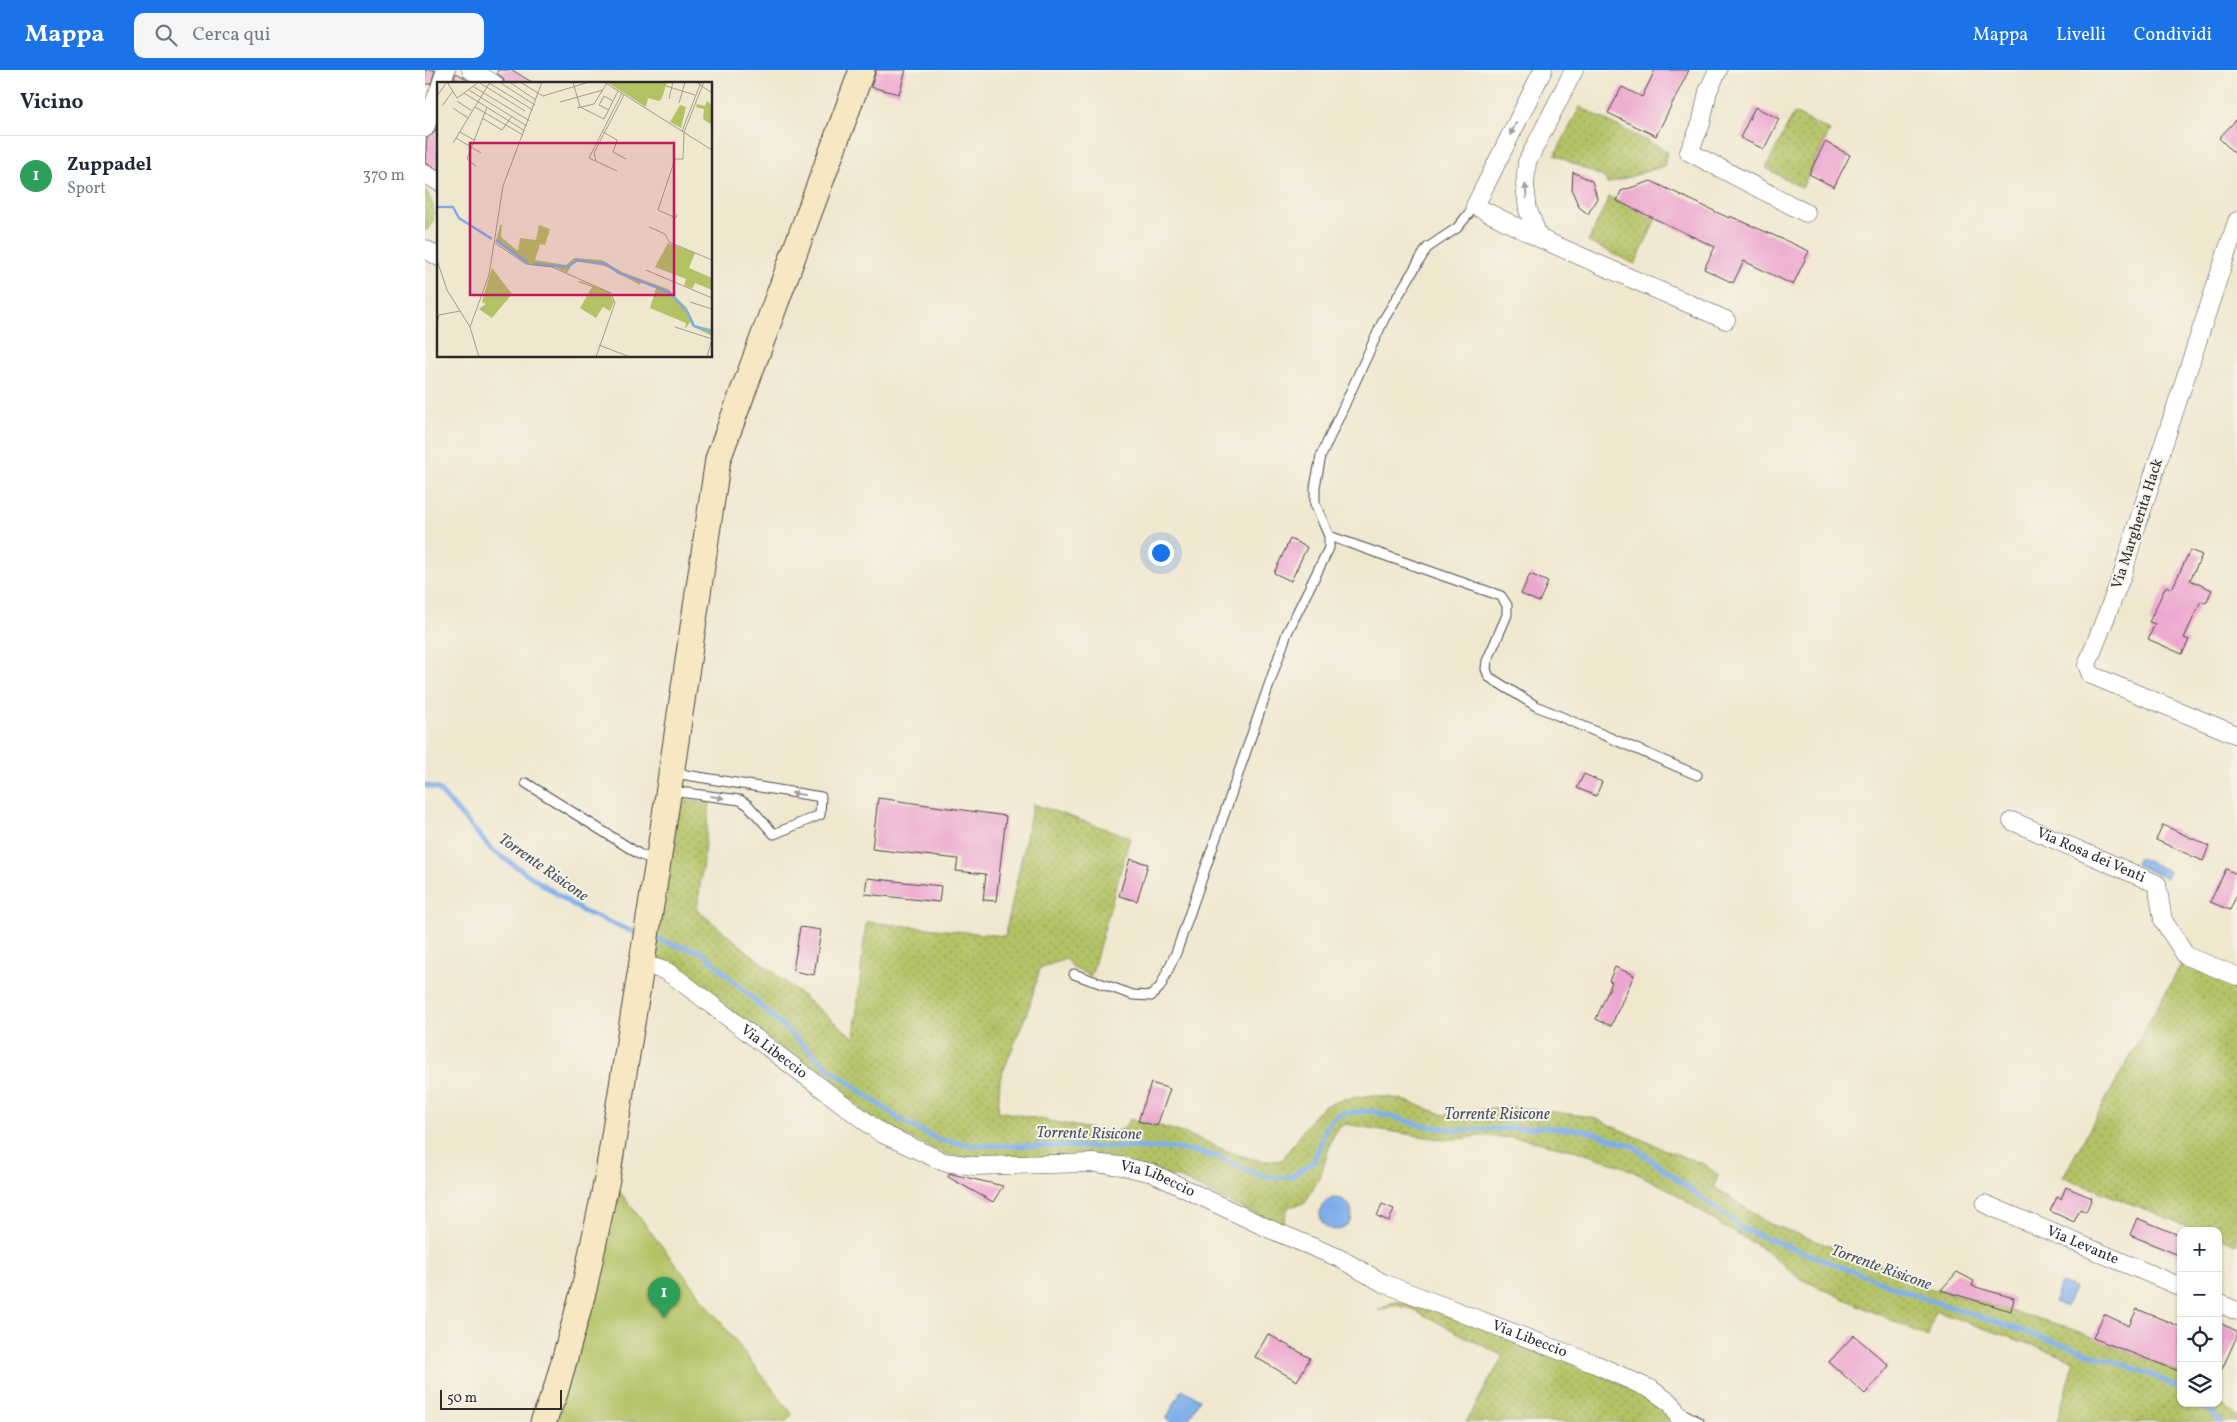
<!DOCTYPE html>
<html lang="it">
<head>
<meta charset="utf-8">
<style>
	body { margin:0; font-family:Vollkorn,serif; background:#f6f6f7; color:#1f2937 }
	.controls { position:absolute; right:15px; bottom:15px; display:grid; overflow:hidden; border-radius:10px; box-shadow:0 1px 4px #0004 }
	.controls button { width:45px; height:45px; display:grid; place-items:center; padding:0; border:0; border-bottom:1px solid #e0e1e3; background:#fff; color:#1f2937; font:25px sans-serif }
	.scale { position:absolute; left:15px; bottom:12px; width:122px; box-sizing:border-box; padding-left:5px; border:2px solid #2b2b2b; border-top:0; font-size:14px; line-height:18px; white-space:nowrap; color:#2b2b2b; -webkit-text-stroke:4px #f7f3e8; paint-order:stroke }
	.you { position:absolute; left:735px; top:482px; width:18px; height:18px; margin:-12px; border:4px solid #fff; border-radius:50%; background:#1a73e8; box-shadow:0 0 0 8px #1a73e833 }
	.badge { display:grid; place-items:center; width:32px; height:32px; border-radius:50%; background:#1a73e8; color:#fff; font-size:16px; font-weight:700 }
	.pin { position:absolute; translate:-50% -41px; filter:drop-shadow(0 1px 2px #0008) }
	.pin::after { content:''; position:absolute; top:26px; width:18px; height:15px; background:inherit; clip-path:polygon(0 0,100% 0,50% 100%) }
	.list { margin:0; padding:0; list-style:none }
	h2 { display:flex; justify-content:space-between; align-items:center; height:65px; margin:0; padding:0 20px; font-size:21px }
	h2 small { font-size:16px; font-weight:400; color:#747a83 }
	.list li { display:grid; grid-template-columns:32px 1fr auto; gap:15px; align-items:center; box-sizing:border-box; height:80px; padding:0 20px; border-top:1px solid #e0e1e3 }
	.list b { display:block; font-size:19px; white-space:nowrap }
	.list p { margin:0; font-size:16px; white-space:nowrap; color:#747a83 }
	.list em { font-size:16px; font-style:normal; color:#747a83 }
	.icon { flex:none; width:28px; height:28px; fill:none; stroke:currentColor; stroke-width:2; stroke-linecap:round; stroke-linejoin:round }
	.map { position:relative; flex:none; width:1812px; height:1352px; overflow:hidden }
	header { display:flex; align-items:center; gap:30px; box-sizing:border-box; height:70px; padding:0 25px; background:#1a73e8; color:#fff }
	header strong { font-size:24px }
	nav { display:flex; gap:28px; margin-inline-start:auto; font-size:18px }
	.search { width:350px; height:45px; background:#f6f6f7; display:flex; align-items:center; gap:12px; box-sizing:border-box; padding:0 18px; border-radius:10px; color:#747a83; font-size:19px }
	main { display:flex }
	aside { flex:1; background:#fff }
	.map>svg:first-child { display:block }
</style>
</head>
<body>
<header>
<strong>Mappa</strong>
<div class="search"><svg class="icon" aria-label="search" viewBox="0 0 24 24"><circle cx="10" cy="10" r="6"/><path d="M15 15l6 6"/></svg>Cerca qui</div>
<nav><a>Mappa</a><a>Livelli</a><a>Condividi</a></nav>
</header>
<main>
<aside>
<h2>Vicino<small></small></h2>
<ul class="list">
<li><span class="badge" style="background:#2e9e5b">1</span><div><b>Zuppadel</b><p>Sport</p></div><em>370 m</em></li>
</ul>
</aside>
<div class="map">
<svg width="1812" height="1352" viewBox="0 0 1812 1352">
	<defs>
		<pattern id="grass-dots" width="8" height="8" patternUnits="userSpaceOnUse" patternTransform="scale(1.25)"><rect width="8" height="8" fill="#b3c265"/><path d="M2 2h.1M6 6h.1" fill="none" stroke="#929e53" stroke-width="1.8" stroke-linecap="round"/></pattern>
	</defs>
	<rect width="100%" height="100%" fill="#f7f3e8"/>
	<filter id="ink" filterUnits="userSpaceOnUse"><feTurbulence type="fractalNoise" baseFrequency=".02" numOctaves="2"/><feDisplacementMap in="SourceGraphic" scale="10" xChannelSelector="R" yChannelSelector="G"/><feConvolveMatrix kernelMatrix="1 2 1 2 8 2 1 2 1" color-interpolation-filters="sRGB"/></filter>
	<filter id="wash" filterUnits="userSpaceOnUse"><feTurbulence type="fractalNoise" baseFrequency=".0096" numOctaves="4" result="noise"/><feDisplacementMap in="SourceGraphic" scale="20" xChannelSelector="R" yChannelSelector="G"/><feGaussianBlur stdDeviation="1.12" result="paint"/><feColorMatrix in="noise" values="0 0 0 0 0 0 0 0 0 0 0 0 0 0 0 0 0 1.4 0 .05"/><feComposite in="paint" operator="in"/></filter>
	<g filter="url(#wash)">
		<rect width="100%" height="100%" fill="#f0e7cf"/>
		<path fill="url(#grass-dots)" stroke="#6f7648" d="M1155 37 1242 81 1239 96 1182 114 1180 108 1130 85Z
			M1369 43 1405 61 1377 118 1341 98Z
			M0 119C8 131 15 151 0 161Z
			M1184 127 1231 149 1210 194 1163 172Z
			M262 731 285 732 272 840 429 968 441 852 580 866 608 734 705 767 666 906 650 899 641 889 615 898 604 937 575 1009 573 1041 687 1063 698 1059 705 1049C723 1053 740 1057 758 1063 789 1073 823 1096 857 1090L887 1048 899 1036 920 1029 948 1025 975 1029 1020 1045 1082 1036 1167 1047 1245 1082 1279 1094 1293 1105 1289 1117 1343 1153 1499 1211 1497 1216 1639 1256 1752 1301 1756 1303V1333H1793V1331L1812 1347V1352H1632L1649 1290 1510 1241 1503 1267 1374 1208 1339 1179 1296 1155 1243 1119 1199 1097 1152 1081 1095 1068 1057 1066 1020 1070 920 1054C902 1064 904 1088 895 1105 891 1115 885 1124 880 1133L863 1137 858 1155 811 1136 753 1107 565 1091 520 1084 456 1055 249 897 226 885 251 740Z
			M1758 891 1812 913V1174L1793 1167V1161H1775L1638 1107Z
			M968 1232H978L999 1238 1102 1273 1233 1330 1250 1352H1041L1078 1286 987 1239 969 1235 953 1241Z"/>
		<path fill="#b3c265" stroke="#6f7648" d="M191 1117 367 1344 361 1352H130Z"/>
		<path fill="#7eaee9" stroke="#546c8a" d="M1713 787 1744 801 1741 808 1710 794Z
			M895 1144a16 16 0 1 1 32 0a16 16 0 1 1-32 0Z
			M1636 1213 1649 1218 1641 1237 1629 1232Z
			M757 1319 775 1329 762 1352H747L741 1349Z"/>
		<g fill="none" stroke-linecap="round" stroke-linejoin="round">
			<path stroke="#7eaee9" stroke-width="5" d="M0 715 13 719 67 780 157 841 211 863
				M229 869 277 882 400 995 477 1051 514 1070 545 1075 744 1078 769 1081 793 1087 831 1104 851 1108 865 1107 889 1092 900 1060 907 1049 917 1043 947 1041 995 1055 1032 1060 1121 1057 1159 1060 1208 1076 1318 1159 1490 1225 1723 1303 1756 1319
				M1777 1333 1797 1352"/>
		</g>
		<g id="blocks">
			<path fill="#eda7cf" d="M0 0H10L6 14H0Z
				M73 0H87L110 14H80L78 9 72 3Z
				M451 0H481L474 24 446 17Z
				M1230 0H1264L1231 66 1183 43 1197 17 1217 27Z
				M31 3 38 7 48 14H27Z
				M1330 37 1354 49 1339 79 1315 68Z
				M1812 49V86L1794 68Z
				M14 51V100L0 93 2 68 10 62Z
				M1400 72 1425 85 1409 117 1384 104Z
				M1148 102 1167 111 1172 128 1163 144 1154 137 1147 121Z
				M1226 111 1304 148 1305 146 1384 181 1368 215 1319 191 1308 213 1279 199 1290 177 1192 131 1196 121Z
				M865 469 882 477 866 511 849 503Z
				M1765 480 1777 485 1765 510 1787 520 1781 533 1776 531 1759 568 1764 570 1757 584 1723 569 1730 554 1724 552 1741 516 1747 519Z
				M1105 504 1123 512 1114 532 1096 524Z
				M1159 704 1177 712 1171 726 1152 718Z
				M453 728 581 746 571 831 558 830 561 804 531 801 533 789 447 779Z
				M1738 755 1784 776 1778 791 1731 770Z
				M705 789 723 794 712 831 694 826Z
				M1801 799 1812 804V824L1805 840 1785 832Z
				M442 808 516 816 514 832 440 824Z
				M375 857 396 860 389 905 368 901Z
				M1190 897 1209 905 1186 956 1171 949 1187 912 1184 911Z
				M726 1013 745 1019 732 1056 713 1051Z
				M525 1103 527 1104 578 1116 568 1132 523 1107Z
				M1641 1117 1667 1128 1661 1142 1655 1139 1649 1152 1625 1141 1632 1127 1636 1129Z
				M957 1134 969 1139 964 1151 952 1146Z
				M1712 1148 1756 1166V1186L1705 1165Z
				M1532 1202 1549 1211 1547 1216 1589 1228 1586 1241 1516 1220Z
				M1712 1239 1756 1257V1302L1668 1268 1679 1244 1704 1256Z
				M1793 1252 1812 1261V1266L1793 1308Z
				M843 1264 885 1288 872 1311 830 1287Z
				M1429 1265 1464 1296 1440 1324 1404 1292Z"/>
		</g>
	</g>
	<g filter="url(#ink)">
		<use href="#blocks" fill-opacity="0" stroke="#494744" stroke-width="1"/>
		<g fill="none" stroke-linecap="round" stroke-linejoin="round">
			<defs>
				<path id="lane" d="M904 466 1076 526 1082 535V545L1062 591 1061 599 1064 607 1111 636 1272 705
					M101 713 214 784 231 791
					M246 721 315 730 323 735 349 764 395 745 396 727 249 703
					M649 904 708 925 726 926 735 917 751 883 862 563 904 478V466L890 434V417L896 386 959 249 1002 178 1032 158 1050 136
					M1254 1341 1274 1352"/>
				<g id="street">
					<path d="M46 0 69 14"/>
					<path d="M1118 0 1050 136 1114 168 1301 250"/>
					<path d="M1293 0 1283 21 1276 54 1264 82 1381 143"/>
					<path d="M16 14 21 0"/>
					<path d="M0 58 14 20"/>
					<path d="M0 104 14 112"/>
					<path d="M1812 151 1710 461 1698 503 1662 595 1666 605 1812 665"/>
					<path d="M1114 168 1103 140 1100 115 1102 92 1149 0"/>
					<path d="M0 179 14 187"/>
					<path id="s1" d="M1587 751 1732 814 1738 850 1761 886 1812 906"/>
					<path id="s2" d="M215 893 241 901 254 910 456 1063 519 1092 550 1096 668 1093 697 1096 727 1103 840 1157 914 1188 958 1213 1170 1294 1227 1320 1247 1334 1256 1352"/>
					<path id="s3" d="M1560 1134 1756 1217"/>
					<path d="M1793 1233 1812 1241"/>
				</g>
				<path id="secondary" d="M118 1352 130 1323 159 1219 182 1109 233 792 293 389 437 0"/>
			</defs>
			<use href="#lane" stroke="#494744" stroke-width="11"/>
			<use href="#street" stroke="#494744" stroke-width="19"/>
			<use href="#secondary" stroke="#494744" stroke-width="27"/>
			<use href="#lane" stroke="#fff" stroke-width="9"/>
			<use href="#street" stroke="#fff" stroke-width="18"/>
			<use href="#secondary" stroke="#f7e8c3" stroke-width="25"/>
		</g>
		<defs><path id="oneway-solid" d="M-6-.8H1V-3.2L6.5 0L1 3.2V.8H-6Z" transform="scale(1.25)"/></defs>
		<g fill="#a0a0a0">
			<use href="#oneway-solid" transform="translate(1088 59) rotate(117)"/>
			<use href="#oneway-solid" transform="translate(1101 121) rotate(-95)"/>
			<use href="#oneway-solid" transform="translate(373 724) rotate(-171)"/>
			<use href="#oneway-solid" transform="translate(292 727) rotate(8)"/>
		</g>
	</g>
	<g text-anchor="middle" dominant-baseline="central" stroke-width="4" stroke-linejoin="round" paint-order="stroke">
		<g font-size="15" fill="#2b2b2b" stroke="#f7f3e8">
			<text transform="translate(1713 454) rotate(-72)">Via Margherita Hack</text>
			<text stroke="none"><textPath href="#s1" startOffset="86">Via Rosa dei Venti</textPath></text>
			<text stroke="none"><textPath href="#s2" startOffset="162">Via Libeccio</textPath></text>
			<text stroke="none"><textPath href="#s2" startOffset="582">Via Libeccio</textPath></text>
			<text stroke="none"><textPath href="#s3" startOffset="106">Via Levante</textPath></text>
			<text stroke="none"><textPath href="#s2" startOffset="988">Via Libeccio</textPath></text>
		</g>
		<g font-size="16" font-style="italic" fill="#445264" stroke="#f7f3e8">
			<text transform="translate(118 798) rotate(35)">Torrente Risicone</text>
			<text x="1072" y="1045">Torrente Risicone</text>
			<text transform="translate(664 1064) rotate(1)">Torrente Risicone</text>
			<text transform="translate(1456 1198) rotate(20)">Torrente Risicone</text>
		</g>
	</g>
	<g transform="translate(12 12)">
		<rect width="275" height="275" fill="#f0e7cf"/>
		<path d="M230 0 225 16 222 19 211 16 209 25 171 1ZM243 23 249 25 244 46 233 40ZM63 143H65L64 155 81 169 83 156 99 158 102 143 113 147 108 163 103 162 98 178 129 183 137 176 165 178 185 190 231 207 250 226 256 243 275 247V254L255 244 253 240 248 247 249 241 213 226 219 206 204 200 203 203 168 184 137 179 130 191 118 185 90 182 59 160ZM231 161 258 171 252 186 275 196V208L258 201 255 207 247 203 249 197 218 185ZM141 200 142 199 146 200 172 210 177 220 173 229 166 225 159 236 143 226 155 205Z" fill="#b3c265"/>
		<path d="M270 19 275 23V43L266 37 267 27 259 25 260 22 268 24Z" fill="#b3c265"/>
		<path d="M55 186 75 212 55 236 42 227 49 222 45 220Z" fill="#b3c265"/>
		<path fill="none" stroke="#7eaee9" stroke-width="2.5" d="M0 125H16L22 136 55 157M59 158 91 181M97 182 131 185 140 178 169 182 182 191 232 210 251 231 257 244 275 250"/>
		<path fill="none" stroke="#a19c8d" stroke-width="1" d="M10 0 20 16 42 0M62 0 98 23M72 0 99 18M83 0 106 14 152 0M136 0 143 25M167 0 275 68M259 0 275 11M43 1 88 29M52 1 96 28M229 4 258 13M37 5 93 39M32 8 90 44M27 11 88 49M0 14 10 0M232 17 236 0M20 19 35 29M123 20 166 8M242 21 248 0M5 24 16 9M38 25 86 53M143 25 167 37 181 9M16 26 31 36M140 26 157 22 170 1M172 28 162 23 167 14 176 19M45 36 65 48 75 34M245 49 264 0M23 50 37 58M166 50 180 58 176 70 189 77M19 56 44 71M16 61 53 0M159 79 157 71 187 13M39 84 30 77 50 25M180 89 152 76 185 11M240 132 239 136 221 128 238 77H246L247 50 267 0M212 145 228 152 232 160 275 178M58 161 89 182 115 185 174 211 178 221 159 275M0 178 10 208 33 245M209 188 275 216M253 220 275 227M0 242 2 233 23 229M238 245 275 257M162 263 193 275M42 275 33 245 52 193 66 104 105 0M270 275 275 257"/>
		<path fill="#c2185b" fill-opacity="0.15" stroke="#c2185b" stroke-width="2.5" d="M33 61H237V213H33Z"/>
		<rect width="275" height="275" fill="none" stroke="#2b2b2b" stroke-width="2.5"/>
	</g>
</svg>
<div class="controls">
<button>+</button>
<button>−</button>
<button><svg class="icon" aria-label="locate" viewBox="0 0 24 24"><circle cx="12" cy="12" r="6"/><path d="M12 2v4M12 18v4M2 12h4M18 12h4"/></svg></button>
<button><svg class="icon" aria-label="layers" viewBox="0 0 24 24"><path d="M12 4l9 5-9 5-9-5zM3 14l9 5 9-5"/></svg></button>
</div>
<div class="scale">50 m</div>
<div class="you"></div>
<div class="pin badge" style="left:239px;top:1248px;background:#2e9e5b">1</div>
</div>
</main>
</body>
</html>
